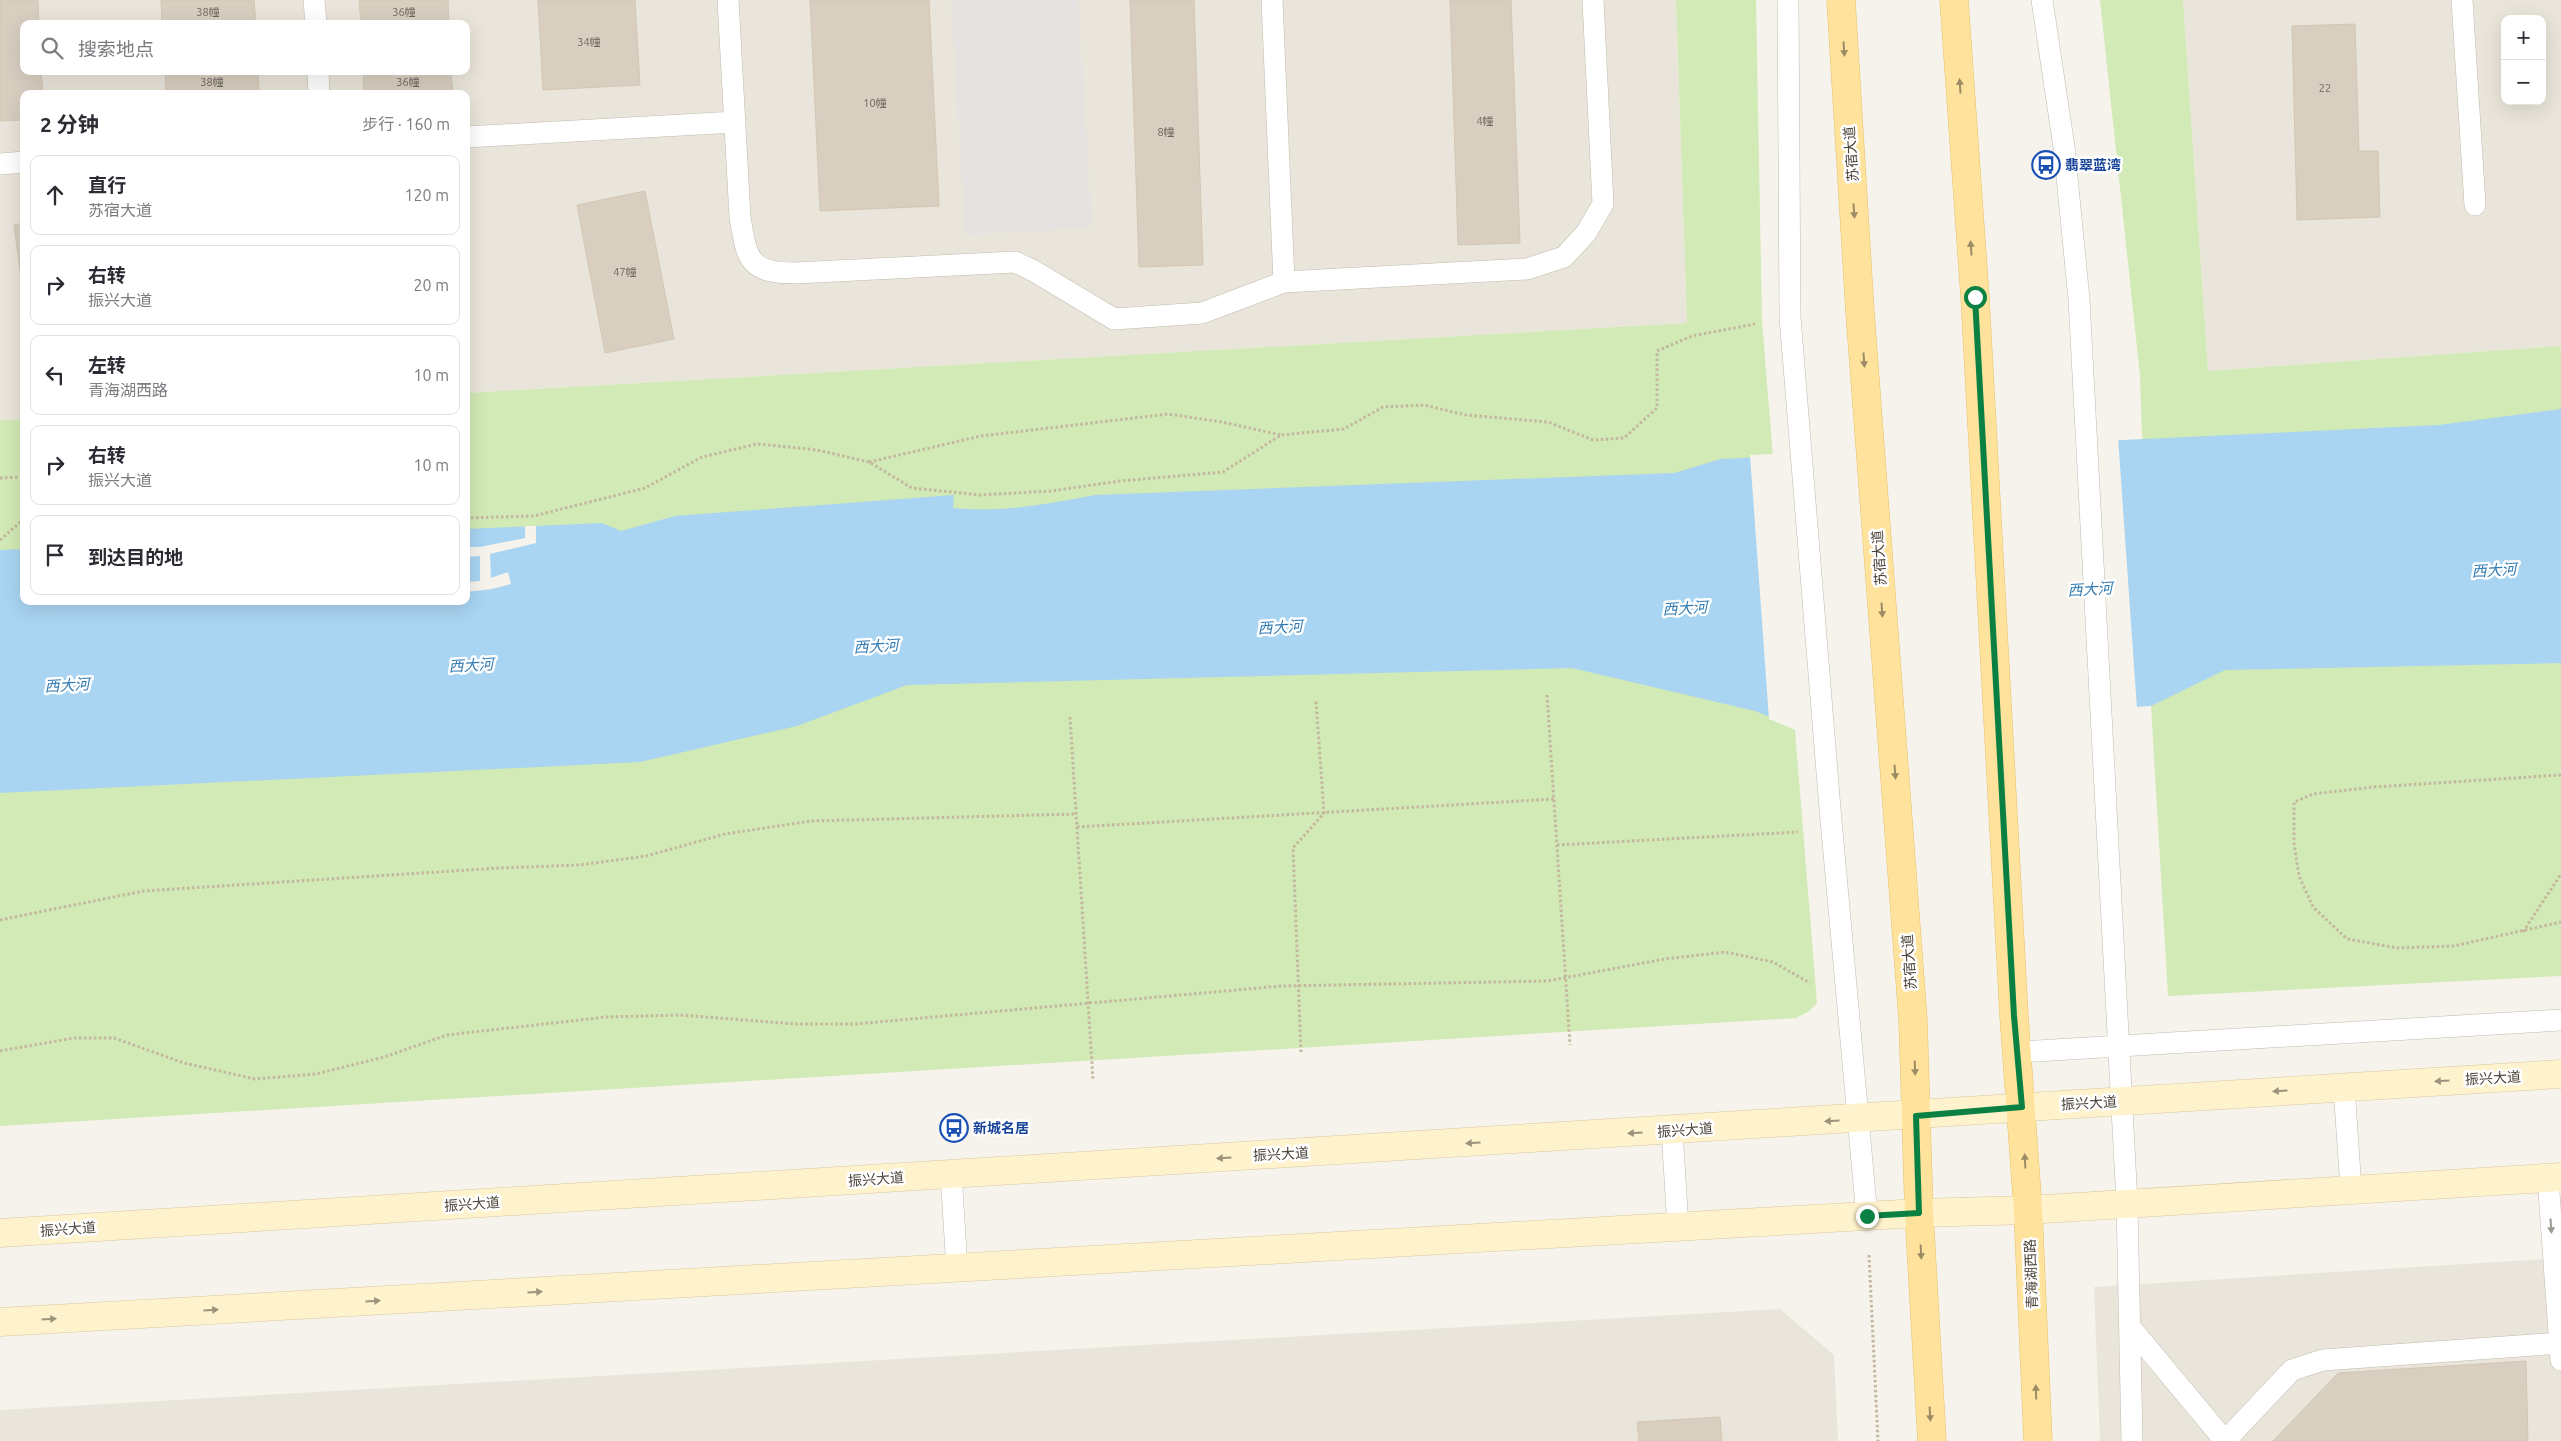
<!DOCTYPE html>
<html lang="zh">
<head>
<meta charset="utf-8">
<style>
	body { margin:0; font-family:Ubuntu,"Noto Sans SC",sans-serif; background:#f7f7f7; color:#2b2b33 }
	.controls { position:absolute; right:15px; top:15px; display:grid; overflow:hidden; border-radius:10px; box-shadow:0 5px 20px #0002 }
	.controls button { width:45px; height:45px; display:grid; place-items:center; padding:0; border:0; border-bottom:1px solid #e1e1e2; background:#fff; color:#2b2b33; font:25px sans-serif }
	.stop { position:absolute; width:15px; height:15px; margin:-11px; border:4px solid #0b8043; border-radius:50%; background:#fff }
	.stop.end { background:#0b8043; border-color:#fff; box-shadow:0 1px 5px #0008 }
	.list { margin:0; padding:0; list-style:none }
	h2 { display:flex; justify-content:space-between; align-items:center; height:65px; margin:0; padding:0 20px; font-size:21px }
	h2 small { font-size:16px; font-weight:400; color:#7c7c81 }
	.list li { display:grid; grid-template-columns:32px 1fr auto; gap:15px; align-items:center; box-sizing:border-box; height:80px; margin:0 10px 10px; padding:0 10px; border:1px solid #e1e1e2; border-radius:10px }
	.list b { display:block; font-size:19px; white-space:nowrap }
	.list p { margin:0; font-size:16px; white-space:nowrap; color:#7c7c81 }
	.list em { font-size:16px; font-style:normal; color:#7c7c81 }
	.icon { flex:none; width:28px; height:28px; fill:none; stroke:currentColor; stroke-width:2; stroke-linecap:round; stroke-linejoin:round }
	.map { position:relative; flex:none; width:2561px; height:1441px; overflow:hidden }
	.search { position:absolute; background:#fff; box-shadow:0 5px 20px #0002; left:20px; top:20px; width:450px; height:55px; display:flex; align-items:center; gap:12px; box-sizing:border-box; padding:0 18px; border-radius:10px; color:#7c7c81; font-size:19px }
	.panel { position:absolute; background:#fff; box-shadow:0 5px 20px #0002; left:20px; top:90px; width:450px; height:515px; border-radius:10px }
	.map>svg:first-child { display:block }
</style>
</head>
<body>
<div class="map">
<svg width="2561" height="1441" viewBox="0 0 2561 1441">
	<rect width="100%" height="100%" fill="#f6f3ec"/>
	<path fill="#eae5da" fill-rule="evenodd" d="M0 0H1676L1687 323 466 393V94H24V419L0 420ZM24 24H466V71H24Z
		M2183 0H2561V346L2208 371ZM2505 19H2542V101H2505Z
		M2561 1258V1441H2100L2094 1287Z
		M1780 1309 1834 1355 1838 1441H0V1410Z"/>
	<path fill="#d2eab5" d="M1676 0H1756L1762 321 1817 1003 1808 1012 1796 1018 0 1126V420L24 419V601H466V393L1687 323Z
		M2100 0H2183L2208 371 2561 346V976L2168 996 2151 706 2140 376Z"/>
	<path fill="#e5e3e0" d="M951 0H1078L1092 228 965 235Z"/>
	<path fill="#a9d4f2" d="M2561 409V663L2225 670 2151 706 1800 729 1755 711 1572 668 907 685 797 726 640 762 0 793V550L24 549V601H466V529L602 523 621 531 675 516 954 495 953 508C1001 513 1048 504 1095 495L1674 473 1721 459 2439 425Z"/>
	<path fill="#f6f3ec" d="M2118 437 2137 709 1800 732 1769 719 1750 455Z
		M525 526H536V543L490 554 491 578 508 572 511 584 492 589 466 592V582L480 581V556L466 557V547H480L525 538Z"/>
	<path fill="#d8cfc1" stroke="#d3c7b4" d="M0 0H38L39 24H24V71H41L43 94H24V120L0 121Z
		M161 0H254L256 24H162Z
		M359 0H448L449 24H361Z
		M538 0H635L640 85 543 90Z
		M810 0H929L939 206 820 211Z
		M1130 0H1194L1203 265 1139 267Z
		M1450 0H1511L1520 243 1458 245Z
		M2355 24 2359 151H2378L2380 217 2297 220 2292 26Z
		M165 71H258L259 94H166Z
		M363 71H451L453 94H364Z
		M645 191 674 339 605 353 577 205Z
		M24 223V301L14 225Z
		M2526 1361 2528 1441H2273L2338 1373Z
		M1720 1417 1722 1441H1639L1637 1422Z"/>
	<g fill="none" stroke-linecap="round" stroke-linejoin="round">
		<defs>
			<path id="service" d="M314 0 316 24
				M728 0 740 217C747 259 748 273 795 273L1015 262 1034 271 1114 319 1202 313 1284 282 1527 269 1564 257 1586 233 1603 204 1593 0
				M1272 0 1284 282
				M1788 0 1790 317 1830 809 1867 1217
				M2042 0 2064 147 2079 299 2127 1203 2132 1441
				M2462 0 2475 205
				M318 71 319 94
				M466 137 735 122
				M0 164 24 162
				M2018 1052 2561 1020
				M2344 1087 2351 1190
				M1672 1131 1678 1227
				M951 1174 957 1268
				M2548 1178 2561 1360
				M2130 1327 2225 1441
				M2225 1441 2292 1370 2323 1360 2561 1343"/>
			<path id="secondary" d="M0 1233 2561 1074
				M0 1322 1919 1213 2028 1210 2561 1177"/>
			<path id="primary" d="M1841 0 1860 312 1913 1020 1919 1213 1932 1441
				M1954 0 1975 297 2014 1016 2028 1210 2038 1441"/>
		</defs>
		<use href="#service" stroke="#c2bbae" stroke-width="22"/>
		<use href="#secondary" stroke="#d6c79b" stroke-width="29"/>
		<use href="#primary" stroke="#e6c16a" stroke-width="29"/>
		<path stroke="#c4b79f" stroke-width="3" stroke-dasharray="2.5 2.5" stroke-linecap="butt" d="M869 462 981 436 1168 414 1222 422 1281 435
			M0 478 24 477
			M466 518 534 516 645 488 702 457 757 444 817 450 869 462 912 488 980 495 1051 491 1120 481 1223 472 1281 435 1344 429 1383 407 1424 405 1466 415 1548 422 1593 440 1624 438 1657 408V351L1692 336 1755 324
			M0 540 24 519
			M1547 695 1570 1045
			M1070 717 1093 1080
			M2561 775 2374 787 2313 794 2294 802V843L2299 876 2313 907 2347 939 2398 948 2454 946 2561 922
			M1077 827 1554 799
			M1557 845 1798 832
			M0 920 143 891 499 868 579 865 646 856 725 834 811 821 1076 814
			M2523 932 2561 874
			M0 1051 74 1038H114L184 1063 255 1079 316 1074 384 1057 447 1035 606 1017 680 1015 796 1024H855L1281 986 1547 981 1665 959 1725 952 1773 962 1810 983
			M1301 1052 1293 848 1324 813 1316 701
			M1869 1255 1878 1441"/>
		<use href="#service" stroke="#fff" stroke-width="21"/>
		<use href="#secondary" stroke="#fff3cd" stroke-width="28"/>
		<use href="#primary" stroke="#ffe39c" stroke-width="28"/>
	</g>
	<defs><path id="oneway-solid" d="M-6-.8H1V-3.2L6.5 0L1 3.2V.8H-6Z" transform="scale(1.25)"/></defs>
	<g fill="#9c8c66">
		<use href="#oneway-solid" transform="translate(1844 49) rotate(86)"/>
		<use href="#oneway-solid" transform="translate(1960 86) rotate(-94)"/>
		<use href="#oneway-solid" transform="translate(1854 211) rotate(86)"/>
		<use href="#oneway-solid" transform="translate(1971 248) rotate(-94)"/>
		<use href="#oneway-solid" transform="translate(1864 360) rotate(86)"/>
		<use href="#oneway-solid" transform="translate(1882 610) rotate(86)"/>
		<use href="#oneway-solid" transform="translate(1895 772) rotate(86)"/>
		<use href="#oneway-solid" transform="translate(1915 1068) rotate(88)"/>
		<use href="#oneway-solid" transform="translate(2025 1161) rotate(-93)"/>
		<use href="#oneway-solid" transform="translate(1921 1252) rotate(87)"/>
		<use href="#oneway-solid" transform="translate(2036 1392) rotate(-92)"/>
		<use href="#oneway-solid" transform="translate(1930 1414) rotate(87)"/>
	</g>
	<g fill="#9c937c">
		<use href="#oneway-solid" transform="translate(2442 1081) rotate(177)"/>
		<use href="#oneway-solid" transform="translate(2280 1091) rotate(176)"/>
		<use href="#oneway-solid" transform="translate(1832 1121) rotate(177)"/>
		<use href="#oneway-solid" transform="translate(1635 1133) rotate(177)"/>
		<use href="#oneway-solid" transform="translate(1473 1143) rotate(177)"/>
		<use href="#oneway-solid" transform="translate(1224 1158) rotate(177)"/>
		<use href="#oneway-solid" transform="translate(535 1292) rotate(-3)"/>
		<use href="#oneway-solid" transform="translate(373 1301) rotate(-3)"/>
		<use href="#oneway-solid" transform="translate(211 1310) rotate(-3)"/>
		<use href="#oneway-solid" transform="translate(49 1319) rotate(-3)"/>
	</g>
	<use fill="#9c9892" href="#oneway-solid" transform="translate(2551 1226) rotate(86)"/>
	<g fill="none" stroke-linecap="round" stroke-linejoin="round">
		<path stroke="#0b8043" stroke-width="6" d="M1867 1216 1919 1213 1916 1116 2022 1107 2014 1016 1975 297"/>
	</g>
	<defs>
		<symbol id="bus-ring" viewBox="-11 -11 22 22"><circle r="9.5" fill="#fff" stroke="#1a4fb4" stroke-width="1.5"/><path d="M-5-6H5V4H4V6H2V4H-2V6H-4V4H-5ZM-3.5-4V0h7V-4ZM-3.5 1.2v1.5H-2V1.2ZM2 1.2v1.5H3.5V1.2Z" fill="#1a4fb4"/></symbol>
	</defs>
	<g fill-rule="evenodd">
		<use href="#bus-ring" x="2030" y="149" width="32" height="32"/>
		<use href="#bus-ring" x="938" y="1112" width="32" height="32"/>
	</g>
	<g text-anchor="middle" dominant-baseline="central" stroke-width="5" stroke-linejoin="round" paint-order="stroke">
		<g font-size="11" fill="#6e675b">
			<text x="208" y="12">38幢</text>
			<text x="404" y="12">36幢</text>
			<text x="589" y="42">34幢</text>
			<text x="212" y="82">38幢</text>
			<text x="408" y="82">36幢</text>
			<text x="2325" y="88">22</text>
			<text x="875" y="103">10幢</text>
			<text x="1485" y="121">4幢</text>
			<text x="1166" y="132">8幢</text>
			<text x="625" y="272">47幢</text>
		</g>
		<g font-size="14" fill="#4b4439" stroke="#fff">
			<text transform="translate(1851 154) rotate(-94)">苏宿大道</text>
			<text transform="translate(1879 558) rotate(-94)">苏宿大道</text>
			<text transform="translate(1909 962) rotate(-94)">苏宿大道</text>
			<text transform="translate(2493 1078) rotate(-3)">振兴大道</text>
			<text transform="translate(2089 1103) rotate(-3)">振兴大道</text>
			<text transform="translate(1685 1130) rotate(-4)">振兴大道</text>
			<text transform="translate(1281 1154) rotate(-3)">振兴大道</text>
			<text transform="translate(876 1179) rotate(-4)">振兴大道</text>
			<text transform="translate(472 1204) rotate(-4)">振兴大道</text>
			<text transform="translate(68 1229) rotate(-4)">振兴大道</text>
			<text transform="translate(2031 1274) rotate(-92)">青海湖西路</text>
		</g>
		<g font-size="14" font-weight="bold" fill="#164399" stroke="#fff" text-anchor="start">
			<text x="2065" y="165">翡翠蓝湾</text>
			<text x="973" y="1128">新城名居</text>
		</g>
		<g font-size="15" font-style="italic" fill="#2e7ab2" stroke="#fff">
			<text transform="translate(2494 570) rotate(-3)">西大河</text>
			<text transform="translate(2090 589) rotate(-3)">西大河</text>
			<text transform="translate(1685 608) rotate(-3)">西大河</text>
			<text transform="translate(1280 627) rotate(-3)">西大河</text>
			<text transform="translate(876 646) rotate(-3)">西大河</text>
			<text transform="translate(471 665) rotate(-3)">西大河</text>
			<text transform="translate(67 685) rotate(-3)">西大河</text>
		</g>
	</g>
</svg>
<div class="controls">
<button>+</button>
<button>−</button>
</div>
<div class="stop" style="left:1975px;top:297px"></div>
<div class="stop end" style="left:1867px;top:1216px"></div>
<div class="search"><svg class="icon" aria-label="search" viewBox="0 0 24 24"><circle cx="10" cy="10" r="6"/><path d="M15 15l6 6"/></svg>搜索地点</div>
<section class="panel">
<h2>2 分钟<small>步行 · 160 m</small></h2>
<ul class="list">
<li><svg class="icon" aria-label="ahead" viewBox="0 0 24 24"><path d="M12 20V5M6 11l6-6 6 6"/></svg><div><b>直行</b><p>苏宿大道</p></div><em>120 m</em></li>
<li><svg class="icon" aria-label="right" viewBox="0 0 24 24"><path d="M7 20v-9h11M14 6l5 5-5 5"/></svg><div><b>右转</b><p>振兴大道</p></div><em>20 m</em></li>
<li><svg class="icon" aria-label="left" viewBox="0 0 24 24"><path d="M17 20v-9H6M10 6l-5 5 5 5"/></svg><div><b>左转</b><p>青海湖西路</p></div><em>10 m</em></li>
<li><svg class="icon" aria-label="right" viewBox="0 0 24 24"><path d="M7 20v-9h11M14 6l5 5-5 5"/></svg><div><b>右转</b><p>振兴大道</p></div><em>10 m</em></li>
<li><svg class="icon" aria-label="arrive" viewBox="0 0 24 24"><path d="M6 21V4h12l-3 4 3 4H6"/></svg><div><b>到达目的地</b></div></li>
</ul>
</section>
</div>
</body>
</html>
